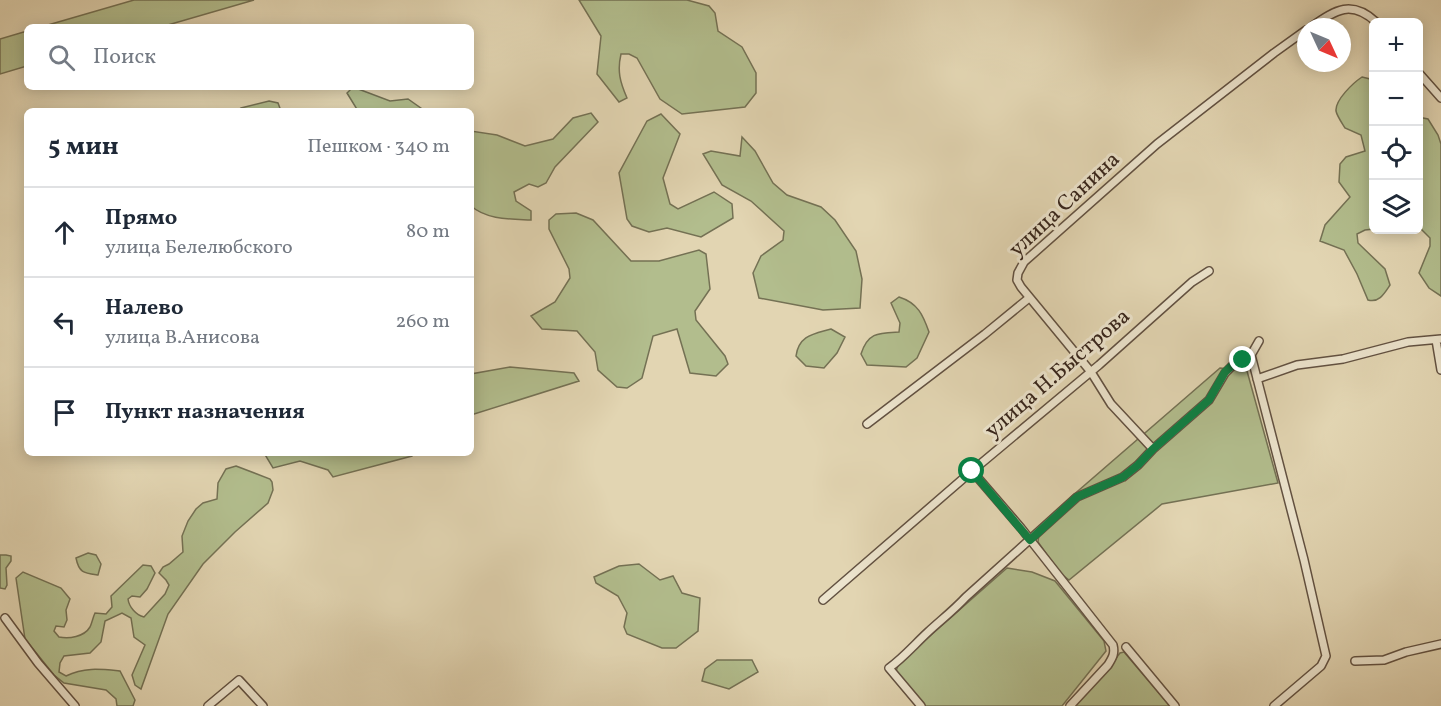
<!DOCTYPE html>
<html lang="ru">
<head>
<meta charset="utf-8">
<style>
	body { margin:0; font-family:Vollkorn,serif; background:#f2f2f3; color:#1f2937 }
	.controls { position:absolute; right:18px; top:18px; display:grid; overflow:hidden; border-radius:9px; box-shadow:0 3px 15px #0003 }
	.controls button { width:54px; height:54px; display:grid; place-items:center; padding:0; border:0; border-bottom:2px solid #e0e1e3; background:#fff; color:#1f2937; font:30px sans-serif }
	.compass { position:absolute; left:1297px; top:18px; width:54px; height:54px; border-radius:50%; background:#fff; box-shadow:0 3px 15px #0003; rotate:134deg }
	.stop { position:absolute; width:18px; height:18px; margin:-14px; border:4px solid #0b8043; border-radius:50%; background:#fff }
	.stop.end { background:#0b8043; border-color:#fff; box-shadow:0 2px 6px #0008 }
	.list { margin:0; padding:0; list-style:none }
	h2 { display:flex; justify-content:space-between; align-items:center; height:78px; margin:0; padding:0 24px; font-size:26px }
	h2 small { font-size:20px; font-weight:400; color:#747a83 }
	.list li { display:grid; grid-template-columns:39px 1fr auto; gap:18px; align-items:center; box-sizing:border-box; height:90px; padding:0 24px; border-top:2px solid #e0e1e3 }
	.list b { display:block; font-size:22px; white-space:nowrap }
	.list p { margin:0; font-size:20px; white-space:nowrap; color:#747a83 }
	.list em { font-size:20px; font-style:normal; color:#747a83 }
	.icon { flex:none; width:33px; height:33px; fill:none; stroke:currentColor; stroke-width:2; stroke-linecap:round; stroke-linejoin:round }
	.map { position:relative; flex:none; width:1441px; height:706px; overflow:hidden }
	.search { position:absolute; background:#fff; box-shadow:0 3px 15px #0003; left:24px; top:24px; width:450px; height:66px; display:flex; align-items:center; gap:15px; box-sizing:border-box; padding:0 21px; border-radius:9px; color:#747a83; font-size:22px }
	.panel { position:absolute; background:#fff; box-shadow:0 3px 15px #0003; left:24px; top:108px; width:450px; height:348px; border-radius:9px }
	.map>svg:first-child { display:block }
</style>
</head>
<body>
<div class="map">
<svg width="1441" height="706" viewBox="0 0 1441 706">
	<rect width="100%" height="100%" fill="#e2d5b2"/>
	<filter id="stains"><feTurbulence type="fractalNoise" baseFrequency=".00333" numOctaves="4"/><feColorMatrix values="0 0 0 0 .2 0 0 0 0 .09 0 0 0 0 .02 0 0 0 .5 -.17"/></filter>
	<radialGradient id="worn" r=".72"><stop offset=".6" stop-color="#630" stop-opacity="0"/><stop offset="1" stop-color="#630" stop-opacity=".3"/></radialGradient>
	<path fill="#b2bd8d" stroke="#747154" stroke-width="1.5" d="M134 0H254L161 27H41Z
		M579 0H687L709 6 715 13 718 31 742 47 756 73V93L745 107 682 114 660 99 637 58 629 54H621C617 71 620 82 627 98L619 102 597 74 601 36Z
		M27 31V66L0 74V39Z
		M1362 77 1370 79 1373 83 1374 229 1365 230 1357 234 1358 243 1385 269 1390 285C1384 294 1379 303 1368 300L1357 274 1344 250 1320 241 1325 225 1350 197 1339 182 1340 164 1346 157 1365 151 1361 135 1345 128C1342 123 1337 116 1336 111 1335 100 1353 83 1362 77Z
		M353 87 390 101 408 99 425 111H358L347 93Z
		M269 101 278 103 281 111H237L241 108Z
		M591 113 598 122 555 167 546 183 538 187 529 184 514 192 516 201 531 211V220C511 219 487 220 471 206V131L497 135 525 146 553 139 573 118Z
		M661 114 680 134 663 178 670 204 678 209 714 192 732 204 733 218 701 237 667 228 649 232 632 226 627 219 619 173 647 121Z
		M1418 117 1428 119 1438 135 1441 144V296L1429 288 1419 273 1430 246V238L1419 227Z
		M742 137 755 151 773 183 787 195 821 207 835 220 856 251 862 279 860 308 823 310 759 298 753 273 761 256 783 240 784 231 751 201 722 185 703 154 711 151 740 156Z
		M576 213 593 220 631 261H659L699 250 706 254 710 289 695 311 696 320 725 356 728 364 716 376 690 373 677 329 653 336 642 378 627 388 617 387 598 370 595 352 577 331 542 329 531 316 555 302 570 278 569 269 549 229V220L556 214Z
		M899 297C918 303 923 315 929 332L917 358 906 367 867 365 861 354C868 332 879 333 899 332L900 323 891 303Z
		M831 329 845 337 837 353 824 368 806 366 796 356C799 335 814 334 831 329Z
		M510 367 574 373 579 381 471 415V374Z
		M1220 368 1247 371 1278 483 1162 504 1069 580 1060 573 1038 542 1039 534 1061 514 1071 497Z
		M264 453H414L412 456 333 477 328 470 300 461 273 468Z
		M236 466 270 479 272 482 273 490 268 503 235 532 203 564 168 614 141 689 135 685 132 675 145 645 134 637 131 618 122 613 105 621 101 642 90 653 64 656 60 663 59 672 66 676C84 667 100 669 120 671L135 700 133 706H117L116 699 106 690 64 683 54 675 25 639 16 578 23 572 61 588 70 599 66 610 67 620 64 627 56 626 54 631 59 637C69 639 84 637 90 627 92 623 93 617 95 613L106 614 112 607 111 596 143 565 151 566 155 573 147 589 140 597 132 596 128 599C129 607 136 615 144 617L165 594 169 585 166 580 159 573 163 567 169 564 183 552 182 536 188 521 196 509 203 503 217 499 218 483 226 469Z
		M88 553 96 555 101 564 98 575C84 573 79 573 76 558Z
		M0 555H6L11 556V561L6 568 7 585 5 589 0 588Z
		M639 564 660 580 673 576 682 593 700 598 698 631 676 648H662L627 634 624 627 627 613 618 596 596 583 594 577 619 566Z
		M1007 568 1032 572 1055 581 1104 641 1106 651 1062 706H925L896 671 899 663Z
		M1124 652 1170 706H1075L1108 669 1120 653Z
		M717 660H752L758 672 729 689 702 681 705 669Z"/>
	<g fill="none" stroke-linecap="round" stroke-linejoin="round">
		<defs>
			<path id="minor" d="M1311 27C1336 9 1352 0 1376 22
				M1418 72 1441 98
				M1436 340 1441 370
				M1251 355 1304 560 1326 656 1321 666 1274 706
				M1257 379 1297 365 1343 359 1408 342 1441 339
				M867 424 985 334 1029 298
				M1153 449 1111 404 1091 372 1021 287 1017 280 1018 273 1024 262 1157 144 1274 53 1306 30
				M972 471 1021 528 1113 645C1115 653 1113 657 1108 665L1070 706
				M823 600 972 471 1099 365 1192 282 1209 271
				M5 618 38 663 75 706
				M1126 647 1175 706
				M1355 661 1384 660 1406 652 1441 644
				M208 706 239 680 263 706
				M921 706 889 668C903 658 915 644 928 632 941 620 954 610 966 597L1077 497 1123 477 1138 465 1153 449 1209 400 1225 373 1235 363 1251 355 1259 341"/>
		</defs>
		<use href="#minor" stroke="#625141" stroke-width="10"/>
		<use href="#minor" stroke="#ece4cd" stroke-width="7"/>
	</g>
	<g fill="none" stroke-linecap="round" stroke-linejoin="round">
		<path stroke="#0b8043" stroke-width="8" d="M972 471 1030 540 1077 497 1123 477 1138 465 1153 449 1209 400 1225 372 1235 363 1243 360"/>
	</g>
	<g text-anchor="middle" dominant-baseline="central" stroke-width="6" stroke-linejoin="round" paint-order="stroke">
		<g font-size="22" fill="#37251b" stroke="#ece4cd">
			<text transform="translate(1065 205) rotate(-43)">улица Санина</text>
			<text transform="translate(1058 374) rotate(-41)">улица Н.Быстрова</text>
		</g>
	</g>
	<rect width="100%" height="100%" filter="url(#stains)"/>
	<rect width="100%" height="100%" fill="url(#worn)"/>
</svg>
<div class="controls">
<button>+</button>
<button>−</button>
<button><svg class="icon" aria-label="locate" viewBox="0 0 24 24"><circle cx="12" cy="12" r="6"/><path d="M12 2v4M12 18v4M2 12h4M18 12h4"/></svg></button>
<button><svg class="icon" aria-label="layers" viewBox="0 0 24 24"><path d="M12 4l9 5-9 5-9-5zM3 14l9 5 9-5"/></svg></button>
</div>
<svg class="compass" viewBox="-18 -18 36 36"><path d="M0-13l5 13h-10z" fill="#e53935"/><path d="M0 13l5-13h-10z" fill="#747a83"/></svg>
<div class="stop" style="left:972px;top:471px"></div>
<div class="stop end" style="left:1243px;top:360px"></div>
<div class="search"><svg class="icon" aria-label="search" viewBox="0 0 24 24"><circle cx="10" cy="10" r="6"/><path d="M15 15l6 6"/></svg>Поиск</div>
<section class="panel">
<h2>5 мин<small>Пешком · 340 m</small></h2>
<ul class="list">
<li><svg class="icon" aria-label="ahead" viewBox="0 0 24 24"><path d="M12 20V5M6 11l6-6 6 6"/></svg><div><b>Прямо</b><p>улица Белелюбского</p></div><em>80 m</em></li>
<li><svg class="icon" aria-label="left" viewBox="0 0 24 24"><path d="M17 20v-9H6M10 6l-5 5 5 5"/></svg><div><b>Налево</b><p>улица В.Анисова</p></div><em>260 m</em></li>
<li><svg class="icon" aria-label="arrive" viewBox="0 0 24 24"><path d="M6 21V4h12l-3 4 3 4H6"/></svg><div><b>Пункт назначения</b></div></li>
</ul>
</section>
</div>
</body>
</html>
